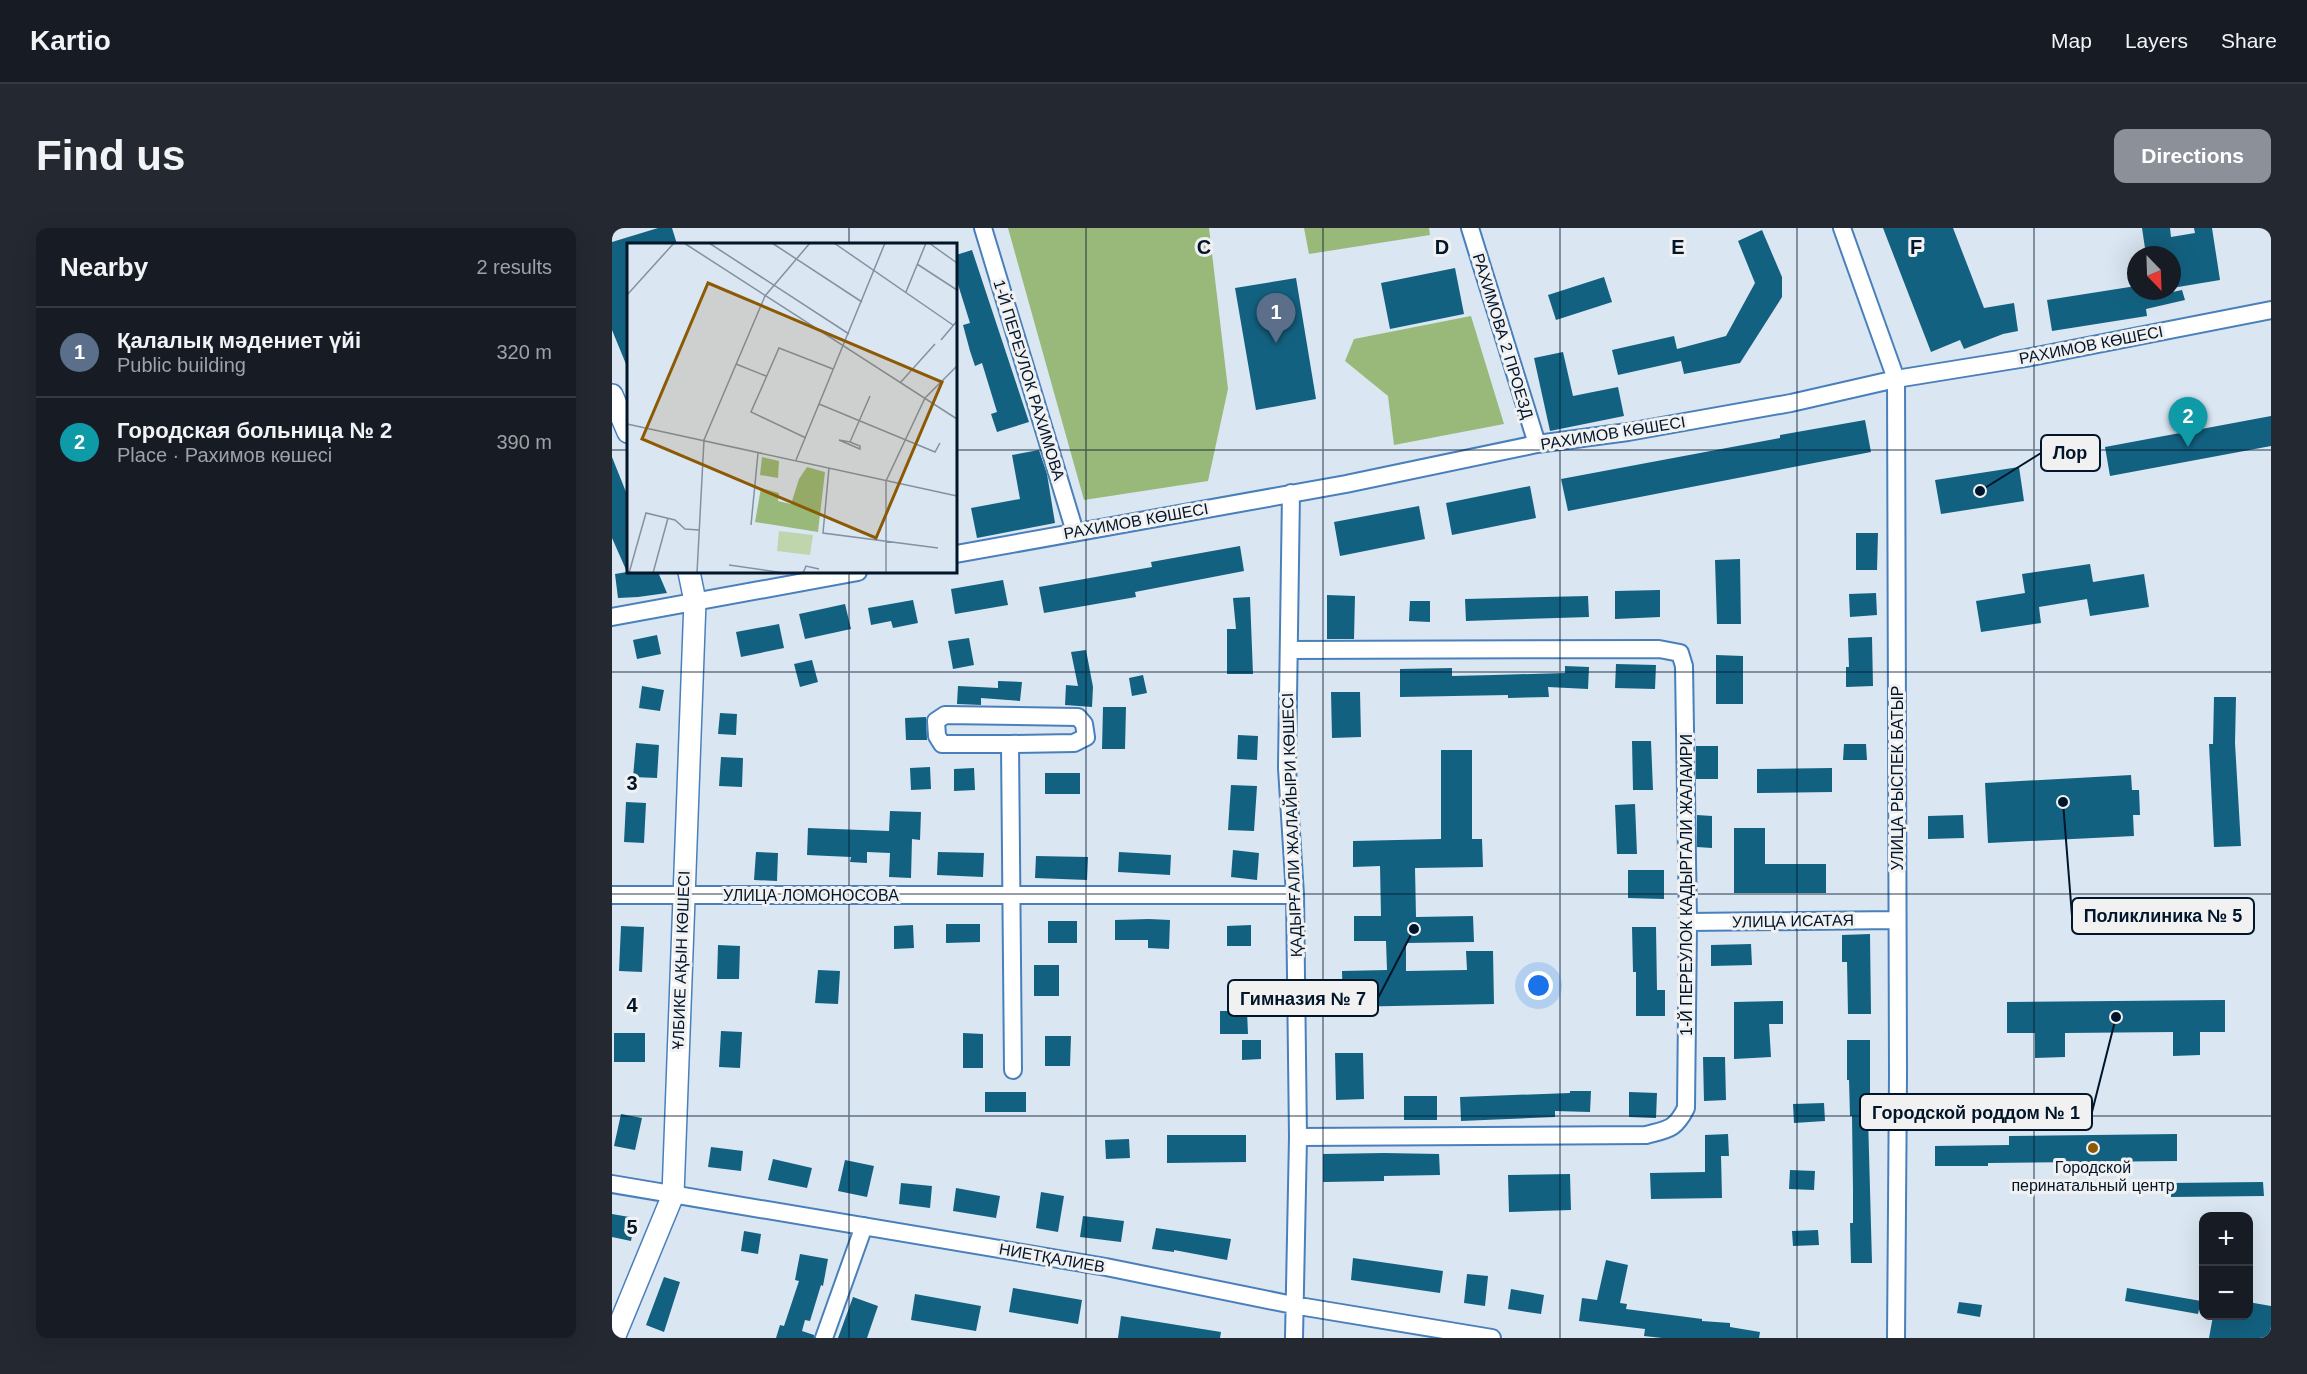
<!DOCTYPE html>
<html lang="en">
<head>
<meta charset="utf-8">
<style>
	body { margin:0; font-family:Arial,sans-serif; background:#242831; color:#f1f3f6 }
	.controls { position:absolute; right:18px; bottom:18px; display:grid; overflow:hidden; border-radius:12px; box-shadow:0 6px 24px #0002 }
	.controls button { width:54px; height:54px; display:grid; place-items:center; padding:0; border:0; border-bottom:2px solid #363941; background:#171b24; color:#f1f3f6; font:30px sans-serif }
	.compass { position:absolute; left:1515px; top:18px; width:54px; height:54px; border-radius:50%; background:#171b24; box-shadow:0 6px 24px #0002; rotate:157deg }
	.you { position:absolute; left:927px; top:758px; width:21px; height:21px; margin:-15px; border:4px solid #fff; border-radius:50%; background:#1a73e8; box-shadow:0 0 0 9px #1a73e833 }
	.badge { display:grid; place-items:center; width:39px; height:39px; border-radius:50%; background:#8c9099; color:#fff; font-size:20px; font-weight:700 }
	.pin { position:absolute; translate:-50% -50px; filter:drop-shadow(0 2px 3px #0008) }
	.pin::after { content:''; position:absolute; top:32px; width:21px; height:18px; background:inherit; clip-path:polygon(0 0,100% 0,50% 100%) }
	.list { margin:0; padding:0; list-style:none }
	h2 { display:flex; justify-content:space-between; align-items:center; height:78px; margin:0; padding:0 24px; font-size:26px }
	h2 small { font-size:20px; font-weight:400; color:#9ea1a6 }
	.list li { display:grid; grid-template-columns:39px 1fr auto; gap:18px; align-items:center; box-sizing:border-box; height:90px; padding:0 24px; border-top:2px solid #363941 }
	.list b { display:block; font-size:22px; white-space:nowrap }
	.list p { margin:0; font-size:20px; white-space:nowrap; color:#9ea1a6 }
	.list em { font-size:20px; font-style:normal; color:#9ea1a6 }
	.map { position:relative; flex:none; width:1659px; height:1110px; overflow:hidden; border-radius:12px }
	header { display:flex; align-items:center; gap:36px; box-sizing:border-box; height:84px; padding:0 30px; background:#171b24; border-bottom:2px solid #363941 }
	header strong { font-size:28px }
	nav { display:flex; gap:33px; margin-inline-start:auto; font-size:21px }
	.intro { display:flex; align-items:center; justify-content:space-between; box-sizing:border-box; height:144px; padding:0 36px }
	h1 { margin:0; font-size:42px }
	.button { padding:15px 27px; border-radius:12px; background:#8c9099; color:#fff; font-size:21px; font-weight:700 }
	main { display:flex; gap:36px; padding:0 36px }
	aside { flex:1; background:#171b24; border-radius:12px; box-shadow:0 6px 24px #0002 }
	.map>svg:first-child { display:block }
</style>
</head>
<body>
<header>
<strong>Kartio</strong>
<nav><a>Map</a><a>Layers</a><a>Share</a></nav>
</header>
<div class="intro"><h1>Find us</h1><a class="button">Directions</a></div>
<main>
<aside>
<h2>Nearby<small>2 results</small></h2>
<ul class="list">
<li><span class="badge" style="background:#5c6f8a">1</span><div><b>Қалалық мәдениет үйі</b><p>Public building</p></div><em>320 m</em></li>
<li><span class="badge" style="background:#0f9aa8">2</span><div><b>Городская больница № 2</b><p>Place · Рахимов көшесі</p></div><em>390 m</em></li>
</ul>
</aside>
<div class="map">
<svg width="1659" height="1110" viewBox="0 0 1659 1110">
	<rect width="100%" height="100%" fill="#dae6f2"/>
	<path fill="#98b97a" d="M396 0H597L616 161 596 253 472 272Z
		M692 0H817L818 7 697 26Z
		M859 88 892 196 782 217 776 168 733 133 742 111Z"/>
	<path fill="#136180" d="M46 0H60L65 16H16V141L0 102V14Z
		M1271 0H1341L1372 80 1402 75 1406 103 1391 106 1352 121 1348 112 1319 124Z
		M1530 0H1558L1559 9 1583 5 1582 0H1600L1608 52 1560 60V27H1534Z
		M1150 2 1170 49V69L1128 135 1072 146 1069 133 1006 147 1000 122 1062 108 1065 121 1114 108 1143 55 1126 13Z
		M360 22 417 194 385 204 379 186 385 184 370 135 363 138 358 123 351 97 358 95 344 50V27Z
		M843 40 852 86 778 101 769 55Z
		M992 49 1000 74 944 92 936 67Z
		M684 50 704 171 644 182 623 60Z
		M1524 58V63H1531L1533 70 1570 62 1573 72 1534 81 1535 88 1440 103 1435 72Z
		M951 124 961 168 1006 159 1012 188 938 203 922 130Z
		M1659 188V218L1498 248 1493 219Z
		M1253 192 1259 224 956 283 949 251 1168 210V207Z
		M427 222 435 246 443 295 365 310 359 280 408 271 400 227Z
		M0 229 16 269V344H46L55 365 26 369 6 370 3 346 15 344 0 310Z
		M1407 239 1412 273 1329 286 1323 252Z
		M918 258 924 290 840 307 834 275Z
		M807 278 813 311 728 328 722 294Z
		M1244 305H1266L1265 342H1244Z
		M628 318 632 343 523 364 524 369 432 385 427 359 540 339 539 334Z
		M1128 331 1129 396H1105L1103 332Z
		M1478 336 1481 354 1532 346 1537 379 1478 388 1475 371 1427 379 1429 395 1369 404 1364 373 1413 365 1410 346Z
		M391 352 396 377 343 386 339 361Z
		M1048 362V389L1003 391V363Z
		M1264 365 1265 387 1238 389 1237 366Z
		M715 367 743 368 742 411H715Z
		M976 368 977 389 854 393 853 371Z
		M638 369 641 446H615V401H624L621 370Z
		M301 372 306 395 281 400 279 393 259 397 256 380Z
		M798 373H818V394L797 393Z
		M233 376 239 401 193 411 187 386Z
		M167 396 172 420 129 429 124 404Z
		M45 407 49 426 25 431 21 412Z
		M1260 409 1261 458 1234 459V439H1237L1236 410Z
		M357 410 362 437 341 441 336 413Z
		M474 422 481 459 480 479 453 477 454 457 466 458 459 424Z
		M1104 427 1131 428V476H1104Z
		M200 432 206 454 188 459 182 436Z
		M1004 436 1044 437 1043 461 1003 460Z
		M953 438 977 439 976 461 936 459 937 469 896 470V467L788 469V441L840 440V448L882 447 953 445Z
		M531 447 535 465 520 468 517 450Z
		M386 453 410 454 408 473 369 470V477L345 476 346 458 386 460Z
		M30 458 52 462 48 483 27 480Z
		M719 464H748L749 509 720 510Z
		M1602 469H1624L1623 515 1629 618 1602 619 1597 516H1601Z
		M491 479H514L513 521H490Z
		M108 485 125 486 124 507 106 506Z
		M314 489 315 512H294L293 490Z
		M626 507 646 508 645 532 625 531Z
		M1020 513H1039L1041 562H1021Z
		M24 515 47 517 45 550 21 549Z
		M1232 516H1254L1255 532H1231Z
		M1084 518H1106V551H1084Z
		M829 522H860V611H870L871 639 803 640 804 689 861 688 862 714 794 715V743L855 742 854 723H881L882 776 731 779 730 743 775 742 774 713H742V688H769L768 638 741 639V613L829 611Z
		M109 529 131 530 130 559 107 558Z
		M318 539 319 561 299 562 298 540Z
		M362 540 363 562 342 563V541Z
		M1220 540V564L1145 565V541Z
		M433 545H468V566H433Z
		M1519 547 1520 562H1527L1528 587H1521L1522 608 1376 615 1373 555Z
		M619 557 645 558 642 603 616 602Z
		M14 574 34 575 32 615 12 614Z
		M1023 576 1025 626H1005L1003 577Z
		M278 583 309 584 308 612 300 611 299 650 277 649 278 625 255 624V635L238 634 239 629 195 627 196 600 277 603Z
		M1085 587 1100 588V620L1085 619Z
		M1351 587 1352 610 1316 611V588Z
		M1122 600H1153V636H1214V665H1122Z
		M621 622 647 625 645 652 619 649Z
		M144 624 166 625 165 653 142 652Z
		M326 624 372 625 371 649 325 647Z
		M507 624 559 627 558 647 506 644Z
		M424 628 476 629 475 652 423 650Z
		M1016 642H1052V671L1016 670Z
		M537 691 558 692 557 721 536 720V712H503V692Z
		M436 693H465V715H436Z
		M334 696H368V714L334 715Z
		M301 697 302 720 282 721V698Z
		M639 697V718H615V698Z
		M9 698 32 699 30 744 7 743Z
		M1020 699H1044L1045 762H1053V788H1024V744H1021Z
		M1258 706 1259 786H1236L1235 734H1230V707Z
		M1139 716 1140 737 1099 738V717Z
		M106 717 128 718 127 751H105Z
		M422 737H447V768H422Z
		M206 742 228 743 226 776 203 775Z
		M1613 772V804H1588V827L1561 828V804L1453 805V829L1423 830V805H1395V774Z
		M1171 773V796H1157L1159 829 1122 831V774Z
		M608 783H635L636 806H608Z
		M109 803 130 804 128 840 107 839Z
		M2 805H33V834H2Z
		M351 805 371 806V840H351Z
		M433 808H459L458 838H433Z
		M630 812H649V831L630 832Z
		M1235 812H1258V888H1256L1260 1035H1239L1238 995H1241V962L1240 888H1238L1237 852H1235Z
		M723 825H751L752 871 724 872Z
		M1091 829H1113L1114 872 1092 873Z
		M958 863H979L978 884 943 883V889L849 893 848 869 958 865Z
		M373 864H414V884H373Z
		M1017 864 1045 865 1044 890 1017 889Z
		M792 868H825V892H792Z
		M1212 875 1213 893 1182 895 1181 876Z
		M9 886 30 890 23 922 2 918Z
		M1116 906 1117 928H1109L1110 970 1039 971 1038 945 1093 944V907Z
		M1565 906V933L1376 935V938H1323V918L1397 917V908Z
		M555 907H634V934L555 935Z
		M517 911 518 930 494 931 493 912Z
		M99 919 131 923 129 943 96 939Z
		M772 925 827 926 828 947 772 948V953L711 954V926Z
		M161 931 200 940 195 960 156 952Z
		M233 932 262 938 255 969 226 963Z
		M1178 942 1203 943 1202 962 1177 961Z
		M958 946 959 982 897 984 896 947Z
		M1651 954 1652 968 1559 969 1558 955Z
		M289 955 320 958 318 980 287 976Z
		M344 960 388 968 384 990 341 983Z
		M429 964 452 968 446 1004 424 1000Z
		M0 986 23 990 19 1013 0 1009Z
		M471 988 512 993 509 1014 468 1009Z
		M544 1000 619 1011 615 1032 562 1022V1024L540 1021Z
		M1206 1002 1207 1017 1181 1018 1180 1003Z
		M132 1003 149 1006 146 1026 129 1023Z
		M188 1026 216 1031 211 1058 209 1057 198 1093 193 1092 190 1103 202 1107V1110H164L168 1097 172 1098 187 1053 183 1052Z
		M741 1030 831 1043 828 1065 739 1052Z
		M994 1032 1016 1037 1008 1075 1015 1076 1014 1081 1090 1091V1093L1118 1095V1099L1148 1104 1147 1110H1050L1032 1108 1033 1101 967 1093 970 1070 985 1072Z
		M855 1046 876 1048 873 1078 852 1075Z
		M52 1049 68 1054 52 1104 34 1097Z
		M401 1060 470 1072 466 1096 397 1084Z
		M1515 1060 1589 1073 1586 1086 1513 1073Z
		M899 1061 932 1067 929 1086 896 1081Z
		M303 1066 369 1078 364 1103 299 1092Z
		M241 1069 266 1078 255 1110H226Z
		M1347 1074 1370 1077 1368 1089 1345 1085Z
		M1636 1074 1659 1078V1110H1597L1601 1088H1636Z
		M509 1088 609 1104 608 1110H506Z"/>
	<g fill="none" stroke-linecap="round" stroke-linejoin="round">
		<defs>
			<path id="minor" d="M371 0 463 304
				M858 0 925 216
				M1230 0 1284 151 1286 847 1284 1110
				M679 265 675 540 683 667 686 909 682 1110
				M344 326 734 256 925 216 1016 204 1179 175 1284 151 1414 130 1659 82
				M0 389 246 344
				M677 422 1047 421 1068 425 1072 438 1076 694 1074 880C1063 902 1056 901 1034 907L686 909
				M398 516H330L325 508 324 493 333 487 466 489 472 496 474 509 462 515 398 516 401 842
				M0 667H683
				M1076 694 1285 692
				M0 956 494 1039 681 1077 880 1110
				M212 1110 252 998"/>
			<path id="major" d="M0 167 16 204
				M2 1110 61 967 83 373 77 344"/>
		</defs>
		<use href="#minor" stroke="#4980bb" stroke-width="20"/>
		<use href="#major" stroke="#4980bb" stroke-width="24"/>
		<use href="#minor" stroke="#fff" stroke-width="16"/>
		<use href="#major" stroke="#fff" stroke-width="21"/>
	</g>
	<path fill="none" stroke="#01152b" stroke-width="1.5" stroke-opacity="0.55" d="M237 0V16M474 0V1110M711 0V1110M948 0V1110M1185 0V1110M1422 0V1110M0 222H16M344 222H1659M237 344V1110M0 444H1659M0 666H1659M0 888H1659"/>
	<circle fill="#8c5a05" stroke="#f1f1f1" stroke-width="2" cx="1481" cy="920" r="6"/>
	<g text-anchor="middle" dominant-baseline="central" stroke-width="6" stroke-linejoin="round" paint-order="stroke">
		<g font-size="16" fill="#01152b" stroke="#f1f1f1">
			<text transform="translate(891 108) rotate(73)">РАХИМОВА 2 ПРОЕЗД</text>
			<text transform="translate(1479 117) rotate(-11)">РАХИМОВ КӨШЕСІ</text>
			<text transform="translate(417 152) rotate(73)">1-Й ПЕРЕУЛОК РАХИМОВА</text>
			<text transform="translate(1001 205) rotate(-9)">РАХИМОВ КӨШЕСІ</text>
			<text transform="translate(524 293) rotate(-10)">РАХИМОВ КӨШЕСІ</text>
			<text transform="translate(1285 550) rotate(-90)">УЛИЦА РЫСПЕК БАТЫР</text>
			<text transform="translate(680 597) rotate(-92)">ҚАДЫРҒАЛИ ЖАЛАЙЫРИ КӨШЕСІ</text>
			<text transform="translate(1074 657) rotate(-90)">1-Й ПЕРЕУЛОК КАДЫРГАЛИ ЖАЛАИРИ</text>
			<text x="199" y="667">УЛИЦА ЛОМОНОСОВА</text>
			<text transform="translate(1181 693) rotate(-1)">УЛИЦА ИСАТАЯ</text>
			<text transform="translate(69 732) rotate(-88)">ҰЛБИКЕ АҚЫН КӨШЕСІ</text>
			<text transform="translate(440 1030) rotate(10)">НИЕТҚАЛИЕВ</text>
		</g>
		<g font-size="16" fill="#01152b" stroke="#f1f1f1">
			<text x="1481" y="939">Городской<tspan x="1481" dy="18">перинатальный центр</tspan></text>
		</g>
	</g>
	<g transform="translate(15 15)">
		<rect width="330" height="330" fill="#dae6f2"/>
		<path d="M152 288 186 292 183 312 150 308Z" fill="#bfd5ad"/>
		<path d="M135 214 152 218 151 235 133 232ZM180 224 198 229 191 289 128 279 134 245 152 250 151 258 164 261 172 236Z" fill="#98b97a"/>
		<path fill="none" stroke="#8392a2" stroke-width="1.5" d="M57 0 330 176M82 0 222 91M145 0 235 59M207 0 326 82M302 0 330 20M290 21 330 47M279 49 299 0M0 52 47 0M314 97 330 78M109 121 139 133M273 140 308 101M192 161 308 209 313 200M0 181 330 253M179 195 124 169 152 105 206 126M223 199 233 203V206L212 197 223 199 243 153M169 217 258 0M202 225 196 290 311 305M124 282 131 210M102 322 157 330M2 330 19 270 48 277 58 286 72 287M26 330 41 275M70 330 77 197 138 53 183 0M176 330 179 323 192 326M259 330V238L298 155 330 123"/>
		<path fill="#8c5a05" fill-opacity="0.15" stroke="#8c5a05" stroke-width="3" d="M81 40 315 139 249 295 15 196Z"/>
		<rect width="330" height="330" fill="none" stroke="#01152b" stroke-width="3"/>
	</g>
	<g font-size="20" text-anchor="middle" font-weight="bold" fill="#01152b" stroke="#f1f1f1" stroke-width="6" stroke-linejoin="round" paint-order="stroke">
		<text x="592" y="26">C</text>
		<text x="830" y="26">D</text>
		<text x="1066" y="26">E</text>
		<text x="1304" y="26">F</text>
		<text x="20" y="562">3</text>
		<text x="20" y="784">4</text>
		<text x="20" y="1006">5</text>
	</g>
	<path fill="none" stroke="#01152b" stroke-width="2" d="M1368 263L1429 225M1451 574L1460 688M802 701L766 770M1504 789L1480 884"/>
	<g fill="#01152b" stroke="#f1f1f1" stroke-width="2">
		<circle cx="1368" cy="263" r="6"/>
		<circle cx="1451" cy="574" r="6"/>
		<circle cx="802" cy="701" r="6"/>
		<circle cx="1504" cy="789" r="6"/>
	</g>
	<g fill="#f1f1f1" stroke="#01152b" stroke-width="2">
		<rect x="1429" y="207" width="59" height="36" rx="6"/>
		<rect x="1460" y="670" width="182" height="36" rx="6"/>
		<rect x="616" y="752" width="150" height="36" rx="6"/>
		<rect x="1248" y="866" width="232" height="36" rx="6"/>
	</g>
	<g font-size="18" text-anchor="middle" font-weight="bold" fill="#01152b">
		<text x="1458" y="231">Лор</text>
		<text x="1551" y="694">Поликлиника № 5</text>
		<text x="691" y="777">Гимназия № 7</text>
		<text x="1364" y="891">Городской роддом № 1</text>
	</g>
</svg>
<div class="controls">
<button>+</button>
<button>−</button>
</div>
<svg class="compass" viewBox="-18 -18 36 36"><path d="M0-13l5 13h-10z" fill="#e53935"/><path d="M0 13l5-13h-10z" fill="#9ea1a6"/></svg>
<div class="you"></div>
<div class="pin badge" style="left:664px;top:115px;background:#5c6f8a">1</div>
<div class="pin badge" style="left:1576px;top:219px;background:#0f9aa8">2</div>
</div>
</main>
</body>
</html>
